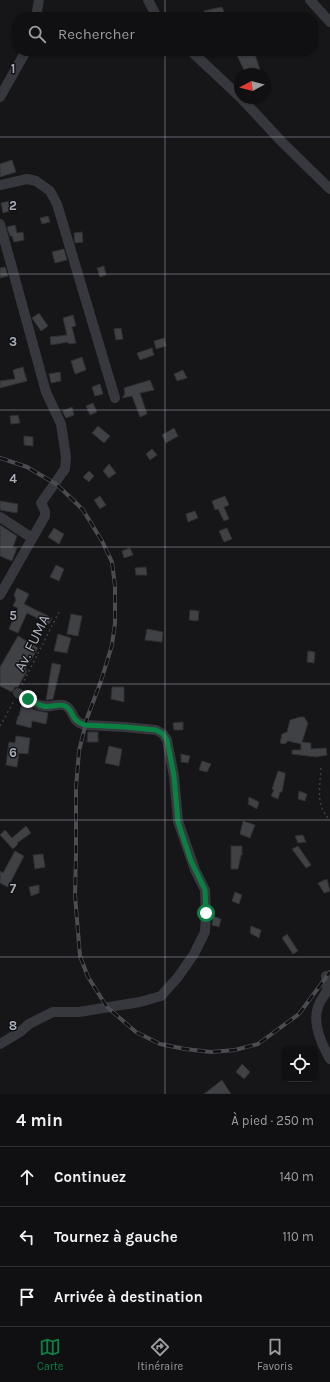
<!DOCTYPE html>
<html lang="fr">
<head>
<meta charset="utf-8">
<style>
	body { margin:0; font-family:Karla,sans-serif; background:#19191b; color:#f1f3f6 }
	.controls { position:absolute; right:12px; bottom:12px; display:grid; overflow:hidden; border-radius:8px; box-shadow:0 1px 3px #0004 }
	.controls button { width:36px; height:36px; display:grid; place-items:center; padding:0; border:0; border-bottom:1px solid #303032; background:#101012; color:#f1f3f6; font:20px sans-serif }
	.compass { position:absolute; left:234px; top:68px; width:36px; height:36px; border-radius:50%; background:#101012; box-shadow:0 1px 3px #0004; rotate:263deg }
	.stop { position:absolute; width:12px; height:12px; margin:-9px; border:3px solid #0b8043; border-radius:50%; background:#fff }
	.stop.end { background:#0b8043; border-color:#fff; box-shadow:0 1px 4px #0008 }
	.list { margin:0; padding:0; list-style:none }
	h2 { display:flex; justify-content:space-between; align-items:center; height:52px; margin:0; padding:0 16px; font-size:17px }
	h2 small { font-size:13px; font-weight:400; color:#9c9d9f }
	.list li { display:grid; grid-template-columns:26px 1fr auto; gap:12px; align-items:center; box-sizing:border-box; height:60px; padding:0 16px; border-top:1px solid #303032 }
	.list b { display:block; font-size:15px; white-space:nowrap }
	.list em { font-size:13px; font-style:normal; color:#9c9d9f }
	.icon { flex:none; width:22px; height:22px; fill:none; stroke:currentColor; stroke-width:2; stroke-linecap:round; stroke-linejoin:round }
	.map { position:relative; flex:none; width:330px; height:1094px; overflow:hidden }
	.search { position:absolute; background:#101012; box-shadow:0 1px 3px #0004; left:12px; right:12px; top:12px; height:44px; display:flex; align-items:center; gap:10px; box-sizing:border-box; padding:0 14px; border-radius:16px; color:#9c9d9f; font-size:15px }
	.sheet { height:232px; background:#101012 }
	nav { display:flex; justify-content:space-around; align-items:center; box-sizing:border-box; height:56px; border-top:1px solid #303032; background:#101012; font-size:11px; color:#9c9d9f }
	nav a { display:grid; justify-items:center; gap:2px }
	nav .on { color:#0b8043 }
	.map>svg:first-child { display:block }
</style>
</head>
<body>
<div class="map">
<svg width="330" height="1094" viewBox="0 0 330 1094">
	<rect width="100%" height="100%" fill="#161618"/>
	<path fill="#404145" stroke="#303034" d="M222 7 226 17H206L204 11Z
		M235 51H254L260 70 251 74 249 70 245 72Z
		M12 160 16 172 0 177V164Z
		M15 200 17 209 3 213 1 203Z
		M48 216 50 222 42 224 40 218Z
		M15 225 17 233 23 232 24 240 14 242 12 236H10L7 227Z
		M82 232 83 242 75 243 74 233Z
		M64 249 67 260 55 263 52 252Z
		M104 266 106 275 100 277 97 268Z
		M5 267 8 276 0 278V268Z
		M39 313 48 326 41 331 32 318Z
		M73 315 76 326 72 327 76 343 69 344 68 342 51 345 50 337 67 335 63 318Z
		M121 328 123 339 116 340 114 329Z
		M164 338 166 346 156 349 154 341Z
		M152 348 154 355 140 360 137 353Z
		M82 357 86 370 75 374 71 361Z
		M23 367 27 381 0 388V381L15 379 13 370Z
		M183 370 187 378 177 381 174 374Z
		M60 372 61 381 51 383 49 374Z
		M150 380 154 390 140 393 147 414 140 417 132 396 122 398 125 394 124 388Z
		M100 384 103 394 95 396 92 387Z
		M93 403 97 412 90 415 86 406Z
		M72 407 74 415 66 418 62 411Z
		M18 415 20 423 11 424 10 416Z
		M98 426 110 436 104 443 92 433Z
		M174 428 178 436 166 443 162 435Z
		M24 436 33 437V446L24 445Z
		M152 449 157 455 150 460 146 454Z
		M109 464 116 473 109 478 103 471Z
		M89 471 94 476 89 482 83 477Z
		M100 496 106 505 100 509 94 500Z
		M225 496 229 505 224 507 229 519 224 521 218 509 215 510 212 501Z
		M0 501 18 504 17 513 0 510Z
		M195 511 198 518 188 522 186 514Z
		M0 525 17 536 13 547 17 548 12 561 0 556Z
		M54 528 64 534 59 544 48 537Z
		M227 528 232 539 224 542 219 531Z
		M130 548 133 555 124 558 122 551Z
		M56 565 64 569 59 581 50 577Z
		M146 567 147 575H136L135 568Z
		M17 588 29 594 24 604 52 618 49 624 27 613 18 633 9 629 18 608 13 606 16 600 14 595Z
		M190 610 199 611 198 621 189 620Z
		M71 614 82 616 78 636 67 634Z
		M147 629 163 632 162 642 145 640Z
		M58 634 71 638 67 653 54 651Z
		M18 636 38 648 25 670 27 671 18 687H15L12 692 0 686V667Z
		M308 651 315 652 314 663 307 662Z
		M52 663 61 665 53 699 47 700H46Z
		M112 687H124V702L111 699Z
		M22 703 35 710 48 713 46 724 32 721 31 728 16 724 18 716H19Z
		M300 717H304L308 723 302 742 311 743V749L326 748 327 755 316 757 292 754V750H301V744L288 741 285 744 280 743 282 734 287 732 290 720Z
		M183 722V730H174L173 723Z
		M88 732H98V742H87Z
		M16 736 30 738 28 754 19 753 17 767 6 765 9 742 15 743Z
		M109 746 122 749 119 766 105 763Z
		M181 754 190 756 188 763 181 762Z
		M202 761 211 764 207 772 199 770Z
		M278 771 285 773V776L282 792H280L278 799 271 796 274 790 272 789Z
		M299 791 307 794 305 801 298 799Z
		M249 797 259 802 257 809 248 804Z
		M243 821 255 825 250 838 240 834Z
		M26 826 31 833 17 843 18 844 13 849 0 835 5 830 12 838Z
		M303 835 306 842 298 843 295 836Z
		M231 846H242V855H241L238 869H231Z
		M298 846 311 865 306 868 292 849Z
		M15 851 24 856 8 887 0 883V871L3 873Z
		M43 854 45 867 35 869 33 855Z
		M327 879 330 891 324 893 318 883Z
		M39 885V893L31 896 29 887Z
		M235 892 242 895 239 904 232 901Z
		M213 916 221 919 219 927 212 925Z
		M251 926 261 930 259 938 250 933Z
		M287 934 298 951 293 954 282 938Z
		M242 1064 250 1072 244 1079 236 1072Z
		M222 1080 231 1094H204Z"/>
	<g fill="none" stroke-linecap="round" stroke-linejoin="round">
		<path stroke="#3d3f44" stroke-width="1.5" stroke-dasharray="2 3" stroke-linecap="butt" d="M22 685 59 612
			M0 726 14 701
			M321 768C320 788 315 805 330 820"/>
		<path stroke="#37383d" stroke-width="10" d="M148 0 157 17
			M310 0 330 22
			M36 17 39 0
			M191 51 240 97
			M0 97 26 51
			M241 98 282 142 330 189
			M0 185 27 179 36 181 50 191 57 204 115 398
			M0 224 46 392 61 424 66 457 65 469 62 473 41 503 45 511V516L0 595
			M0 517 32 538
			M326 976C330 998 323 991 318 1007 312 1024 322 1045 330 1059
			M0 1044 20 1032 29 1024 53 1012H79L140 1002 161 996 178 977 194 954 205 932 206 913 205 890 195 870 178 821 174 776 167 740 163 734 156 730 125 727 85 725C70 721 75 711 66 706 59 702 51 708 44 706 35 705 26 698 18 693"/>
		<defs>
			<path id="rail" d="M0 458 27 467 56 484 71 498 83 510 102 541 112 562 115 586V623L112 645 101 681 87 718 79 751 76 788V854L75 895 80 956 88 977 107 1007 136 1032 160 1044 185 1049 211 1052 235 1050 258 1044 299 1014 330 972"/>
		</defs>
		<use href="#rail" stroke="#4a4c52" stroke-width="4"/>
		<use href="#rail" stroke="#111113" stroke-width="2.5" stroke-dasharray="8" stroke-linecap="butt"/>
	</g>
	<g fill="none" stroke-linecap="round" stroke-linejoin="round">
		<path stroke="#0b8043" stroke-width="5" d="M28 699C33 701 38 705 43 706 50 708 59 703 65 706 74 710 70 721 85 725L125 727 156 730 163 734 167 740 174 776 178 822 191 861 205 890 206 913"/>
	</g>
	<path fill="none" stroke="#a8adb8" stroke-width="1" stroke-opacity="0.55" d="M165 0V17M165 51V1094M0 137H330M0 274H330M0 410H330M0 547H330M0 684H330M0 820H330M0 957H330"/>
	<g text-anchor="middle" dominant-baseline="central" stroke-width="3" stroke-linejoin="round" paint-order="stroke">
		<g font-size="15" fill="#a8adb8" stroke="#111113">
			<text transform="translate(32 643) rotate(-64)">Av. FUMA</text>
		</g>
	</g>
	<g font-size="13" text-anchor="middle" font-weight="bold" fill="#a8adb8" stroke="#111113" stroke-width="3" stroke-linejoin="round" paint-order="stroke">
		<text x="13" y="73">1</text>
		<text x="13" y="210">2</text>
		<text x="13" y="346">3</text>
		<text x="13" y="483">4</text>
		<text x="13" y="620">5</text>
		<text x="13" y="757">6</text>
		<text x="13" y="893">7</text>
		<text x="13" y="1030">8</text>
	</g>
</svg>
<div class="controls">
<button><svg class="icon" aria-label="locate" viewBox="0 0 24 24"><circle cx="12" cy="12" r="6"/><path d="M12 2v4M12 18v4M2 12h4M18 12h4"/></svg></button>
</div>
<svg class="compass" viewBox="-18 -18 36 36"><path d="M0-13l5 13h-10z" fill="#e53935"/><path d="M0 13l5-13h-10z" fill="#9c9d9f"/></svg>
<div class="stop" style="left:206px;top:913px"></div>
<div class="stop end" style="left:28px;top:699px"></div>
<div class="search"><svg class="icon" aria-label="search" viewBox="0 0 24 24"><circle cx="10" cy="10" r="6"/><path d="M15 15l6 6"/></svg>Rechercher</div>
</div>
<section class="sheet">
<h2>4 min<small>À pied · 250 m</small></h2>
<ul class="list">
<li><svg class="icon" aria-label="ahead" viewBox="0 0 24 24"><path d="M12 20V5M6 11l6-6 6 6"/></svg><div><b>Continuez</b></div><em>140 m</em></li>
<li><svg class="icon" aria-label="left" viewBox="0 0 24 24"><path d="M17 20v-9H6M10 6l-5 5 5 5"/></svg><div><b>Tournez à gauche</b></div><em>110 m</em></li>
<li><svg class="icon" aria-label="arrive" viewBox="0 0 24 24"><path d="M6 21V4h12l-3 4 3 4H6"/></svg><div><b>Arrivée à destination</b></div></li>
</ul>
</section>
<nav>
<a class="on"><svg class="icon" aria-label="map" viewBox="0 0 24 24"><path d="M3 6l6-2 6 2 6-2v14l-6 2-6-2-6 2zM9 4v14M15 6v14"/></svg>Carte</a>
<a><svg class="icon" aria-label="directions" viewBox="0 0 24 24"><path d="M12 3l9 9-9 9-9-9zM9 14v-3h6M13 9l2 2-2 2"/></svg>Itinéraire</a>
<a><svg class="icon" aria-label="saved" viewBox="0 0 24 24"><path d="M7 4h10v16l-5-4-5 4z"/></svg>Favoris</a>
</nav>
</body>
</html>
